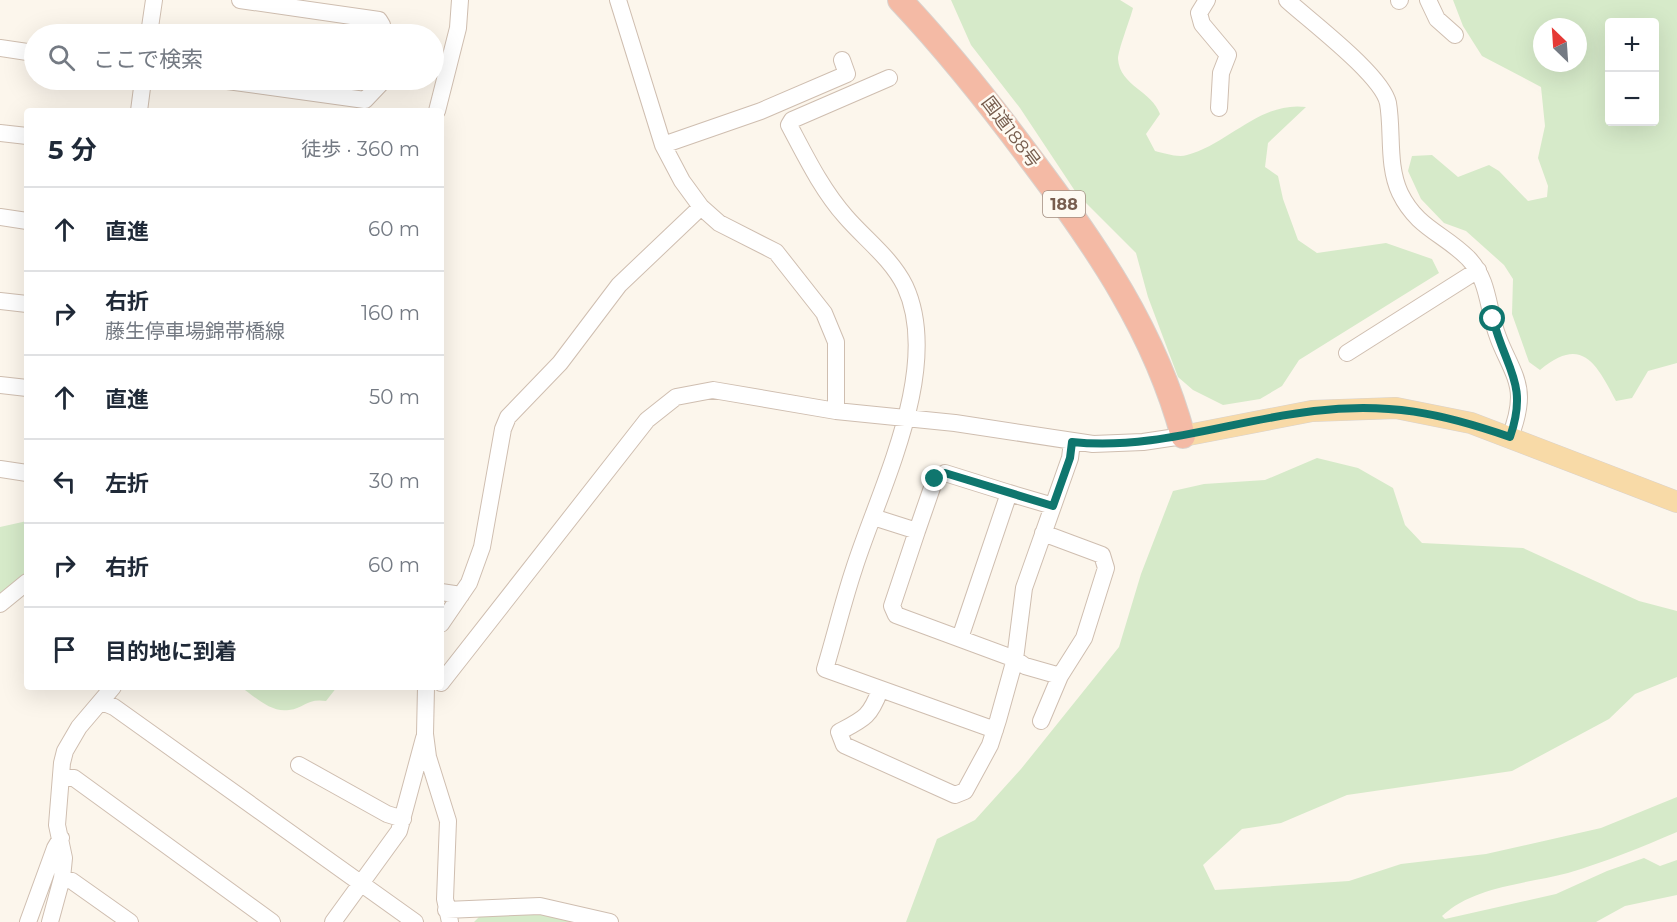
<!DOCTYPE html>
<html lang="ja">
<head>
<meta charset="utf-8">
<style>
	body { margin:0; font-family:Montserrat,"Noto Sans JP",sans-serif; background:#f6f6f7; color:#1f2937 }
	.controls { position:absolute; right:18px; top:18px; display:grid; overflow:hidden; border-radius:6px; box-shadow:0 6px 24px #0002 }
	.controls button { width:54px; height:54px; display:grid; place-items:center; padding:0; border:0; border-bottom:2px solid #e0e1e3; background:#fff; color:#1f2937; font:30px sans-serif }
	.compass { position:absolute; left:1533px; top:18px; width:54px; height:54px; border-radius:50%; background:#fff; box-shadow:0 6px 24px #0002; rotate:335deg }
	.stop { position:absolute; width:18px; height:18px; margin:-14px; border:4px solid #0f766e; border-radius:50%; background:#fff }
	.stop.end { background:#0f766e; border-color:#fff; box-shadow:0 2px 6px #0008 }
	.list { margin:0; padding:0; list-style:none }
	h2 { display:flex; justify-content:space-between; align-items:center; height:78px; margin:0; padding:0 24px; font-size:26px }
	h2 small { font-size:20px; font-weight:400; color:#747a83 }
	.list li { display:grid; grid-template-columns:39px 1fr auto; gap:18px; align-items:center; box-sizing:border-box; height:84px; padding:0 24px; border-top:2px solid #e0e1e3 }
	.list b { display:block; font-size:22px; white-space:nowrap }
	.list p { margin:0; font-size:20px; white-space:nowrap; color:#747a83 }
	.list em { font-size:20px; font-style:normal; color:#747a83 }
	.icon { flex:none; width:33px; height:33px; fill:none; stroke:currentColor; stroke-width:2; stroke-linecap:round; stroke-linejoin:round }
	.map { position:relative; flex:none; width:1677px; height:922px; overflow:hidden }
	.search { position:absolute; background:#fff; box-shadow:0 6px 24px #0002; left:24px; top:24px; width:420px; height:66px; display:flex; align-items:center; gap:15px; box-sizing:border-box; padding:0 21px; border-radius:33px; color:#747a83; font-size:22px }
	.panel { position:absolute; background:#fff; box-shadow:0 6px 24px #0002; left:24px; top:108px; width:420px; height:582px; border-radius:6px }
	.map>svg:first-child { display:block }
</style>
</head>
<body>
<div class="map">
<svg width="1677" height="922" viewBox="0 0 1677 922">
	<rect width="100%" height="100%" fill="#fcf6ec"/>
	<path fill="#d6eac9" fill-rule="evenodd" d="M951 0H1120L1133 8C1130 20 1118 50 1118 59 1120 86 1152 91 1160 114L1146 134 1155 151C1164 153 1178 158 1187 155 1229 144 1260 101 1306 107L1268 143 1265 167 1278 176 1283 199 1298 240 1317 253 1386 243 1432 259 1439 273 1299 360 1282 386 1260 399 1223 405 1193 390 1178 377 1148 297 1136 253 1077 194 1020 108 971 45Z
		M1453 0H1677V363L1648 371 1632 398 1616 401C1596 363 1582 335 1540 370L1529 362 1512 314 1513 279 1504 265 1466 231 1444 223 1421 199 1408 171 1412 156 1432 155 1458 177 1489 165 1499 171 1528 201 1547 197 1548 186 1538 158 1545 126 1541 87 1482 56 1463 26ZM1654 22V122H1610V22ZM1542 27H1578V63H1542Z
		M1317 458 1358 468 1393 488 1405 525 1422 543 1523 548 1639 601 1677 611V677L1635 694 1609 719 1512 771 1347 795 1281 823 1242 829 1203 865 1215 890 1349 881 1401 864 1486 854 1601 828 1677 797V832C1642 847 1605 862 1568 873 1526 884 1474 886 1442 916L1445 919 1556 894 1607 871 1644 858 1660 866 1677 860V895L1625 906 1596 922H906L937 839 975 820 1021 769 1119 647 1141 574 1173 491 1204 484 1265 480Z
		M27 521V571L0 595V527Z
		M241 687H337L326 701C307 698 305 708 289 710 271 713 255 697 241 687Z
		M524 914 557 916 572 922H474L481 915Z"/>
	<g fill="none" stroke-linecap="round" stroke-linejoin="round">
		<defs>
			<path id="minor" d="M240 0 379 20 382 25 383 34
				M618 0 663 145 682 181 701 207 719 223 776 252 824 313 836 342V411
				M1207 0 1199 13 1202 24 1228 55 1221 73 1219 108
				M1287 0C1310 21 1382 75 1388 103 1393 132 1387 165 1400 193 1417 228 1443 233 1468 258 1490 281 1487 309 1498 337 1505 357 1519 376 1519 397 1519 411 1515 424 1510 437
				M1428 0 1437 19 1455 35
				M1399 1 1400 0
				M149 34 154 0
				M0 48 34 53
				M889 78 792 120 789 125C806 157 822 190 846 217 866 240 891 258 905 286 943 368 879 490 854 569 843 602 835 636 825 669L995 730
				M220 80 365 100 384 80
				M139 111 143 80
				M437 111 458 28 460 0
				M0 133 27 136
				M663 145 761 111 847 74 842 60
				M0 217 27 221
				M0 301 27 304
				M1347 353 1478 270
				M0 385 27 388
				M0 469 27 473
				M873 517 917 531 935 479 945 473 1009 493
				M917 531 892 606 896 615 1015 659 1025 666 1060 676 1084 638 1106 568 1102 555 1043 533
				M441 592 461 595
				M0 604 27 582
				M441 624 469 583 482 547 503 429 508 417 560 363 619 285 701 207
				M960 638 1009 493 1053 506
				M441 683 647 420 676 397 713 390 836 411 955 423 1093 444 1143 442 1183 436
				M426 687 425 734 428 757 448 821 445 899 450 922
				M880 690C870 717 864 719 839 732L844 745 955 795 965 791 990 745 998 720 1015 659 1024 588 1070 458 1072 442
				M102 702 114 707 415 922
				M1041 721 1060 676
				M299 765 387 814 403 819
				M61 777 74 778 272 922
				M62 878 72 881 130 922
				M446 910 540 906 610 922
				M28 922 55 848 61 838
				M50 922 62 878 64 858 57 825 62 763 65 751 79 727 113 687
				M333 922 399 831 424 738"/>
			<path id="major" d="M1183 436 1312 411 1396 408 1471 423 1677 502"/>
			<path id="highway" d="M900 0C948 51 991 105 1033 162 1097 247 1155 332 1183 436"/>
		</defs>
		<use href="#minor" stroke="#cfbeb0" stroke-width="18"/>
		<use href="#major" stroke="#d9d2cd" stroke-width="22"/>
		<use href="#highway" stroke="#d9d2cd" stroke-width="26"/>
		<use href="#minor" stroke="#fff" stroke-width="16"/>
		<use href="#major" stroke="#f8daa7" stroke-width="21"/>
		<use href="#highway" stroke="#f4baa5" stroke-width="24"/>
	</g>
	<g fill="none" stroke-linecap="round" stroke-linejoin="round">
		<path stroke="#0f766e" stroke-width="8" d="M935 479 945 473 1053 506 1070 458 1072 442C1154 451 1233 420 1314 411 1388 402 1441 413 1510 437 1529 383 1505 368 1493 319"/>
	</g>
	<g text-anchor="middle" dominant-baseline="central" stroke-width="5" stroke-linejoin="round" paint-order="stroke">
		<rect fill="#fefaf2" stroke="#a08c7f" stroke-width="1.5" x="1043" y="191" width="42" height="26" rx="4.5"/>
		<g font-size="16" font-weight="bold" fill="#775d4e">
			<text x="1064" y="204">188</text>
		</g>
		<g font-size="18" fill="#775d4e" stroke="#fefaf2">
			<text transform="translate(1011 132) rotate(53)">国道188号</text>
		</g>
	</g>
</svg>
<div class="controls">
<button>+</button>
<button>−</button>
</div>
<svg class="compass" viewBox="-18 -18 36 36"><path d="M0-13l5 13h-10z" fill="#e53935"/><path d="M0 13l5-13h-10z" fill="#747a83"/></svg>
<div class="stop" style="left:1493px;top:319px"></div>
<div class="stop end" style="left:935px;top:479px"></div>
<div class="search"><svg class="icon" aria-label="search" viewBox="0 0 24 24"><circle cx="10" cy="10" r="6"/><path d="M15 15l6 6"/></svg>ここで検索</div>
<section class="panel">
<h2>5 分<small>徒歩 · 360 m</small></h2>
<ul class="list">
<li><svg class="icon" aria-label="ahead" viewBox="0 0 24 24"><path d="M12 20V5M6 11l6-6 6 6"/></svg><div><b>直進</b></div><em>60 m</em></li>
<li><svg class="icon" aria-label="right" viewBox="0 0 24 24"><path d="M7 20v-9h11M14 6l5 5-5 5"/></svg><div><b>右折</b><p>藤生停車場錦帯橋線</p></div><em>160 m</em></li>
<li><svg class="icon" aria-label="ahead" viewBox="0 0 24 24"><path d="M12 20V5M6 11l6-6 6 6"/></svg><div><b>直進</b></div><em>50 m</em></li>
<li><svg class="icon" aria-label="left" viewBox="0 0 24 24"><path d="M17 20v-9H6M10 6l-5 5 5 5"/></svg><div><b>左折</b></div><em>30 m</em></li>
<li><svg class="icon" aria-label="right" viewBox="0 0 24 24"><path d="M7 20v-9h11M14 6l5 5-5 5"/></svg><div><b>右折</b></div><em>60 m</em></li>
<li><svg class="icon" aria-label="arrive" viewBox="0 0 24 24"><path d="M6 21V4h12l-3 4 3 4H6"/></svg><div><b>目的地に到着</b></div></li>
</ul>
</section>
</div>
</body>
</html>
